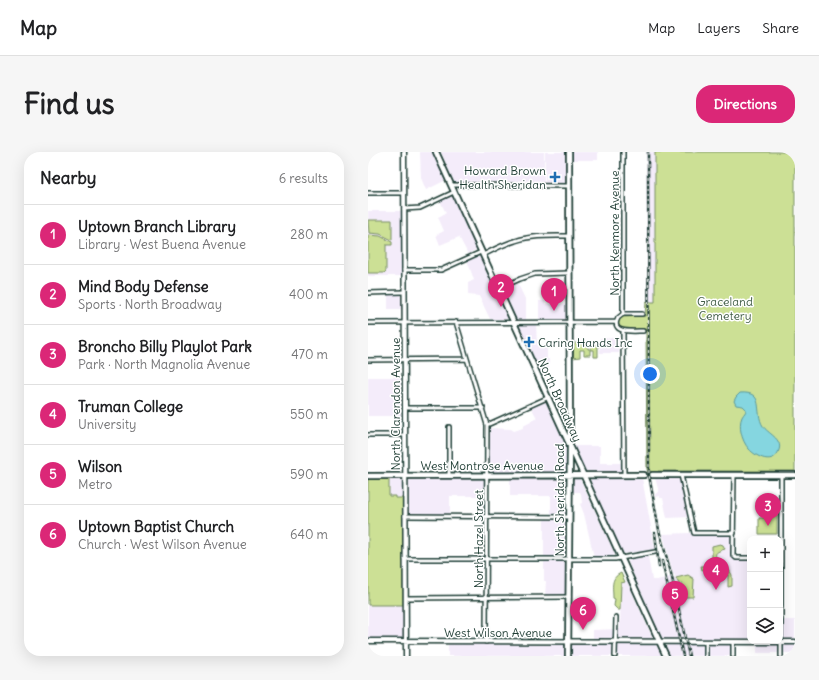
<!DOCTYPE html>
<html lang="en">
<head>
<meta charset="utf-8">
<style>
	body { margin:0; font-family:Delius,sans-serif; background:#f6f6f6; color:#202124 }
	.controls { position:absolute; right:12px; bottom:12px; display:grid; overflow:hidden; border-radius:8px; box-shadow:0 4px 16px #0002 }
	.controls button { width:36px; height:36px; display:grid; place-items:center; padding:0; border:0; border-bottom:1px solid #e0e0e0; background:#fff; color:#202124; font:20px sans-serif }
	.you { position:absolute; left:282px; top:222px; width:14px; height:14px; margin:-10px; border:3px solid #fff; border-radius:50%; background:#1a73e8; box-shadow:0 0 0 6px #1a73e833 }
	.badge { display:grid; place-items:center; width:26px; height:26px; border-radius:50%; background:#db2777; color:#fff; font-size:13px; font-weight:700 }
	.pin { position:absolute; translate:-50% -33px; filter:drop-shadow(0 1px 2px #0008) }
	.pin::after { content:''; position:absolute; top:21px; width:14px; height:12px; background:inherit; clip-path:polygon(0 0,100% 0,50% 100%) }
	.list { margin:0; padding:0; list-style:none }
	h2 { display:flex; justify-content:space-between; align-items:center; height:52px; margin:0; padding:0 16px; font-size:17px }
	h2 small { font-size:13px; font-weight:400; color:#757577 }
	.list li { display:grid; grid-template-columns:26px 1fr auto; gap:12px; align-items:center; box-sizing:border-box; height:60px; padding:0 16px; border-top:1px solid #e0e0e0 }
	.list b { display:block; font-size:15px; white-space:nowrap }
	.list p { margin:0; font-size:13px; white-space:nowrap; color:#757577 }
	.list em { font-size:13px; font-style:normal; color:#757577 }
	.icon { flex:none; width:22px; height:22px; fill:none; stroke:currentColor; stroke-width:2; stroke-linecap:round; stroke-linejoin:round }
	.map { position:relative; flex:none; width:427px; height:504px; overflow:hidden; border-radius:16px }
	header { display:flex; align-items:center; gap:24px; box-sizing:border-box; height:56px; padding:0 20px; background:#fff; border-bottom:1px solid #e0e0e0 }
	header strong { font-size:19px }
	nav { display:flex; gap:22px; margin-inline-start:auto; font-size:14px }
	.intro { display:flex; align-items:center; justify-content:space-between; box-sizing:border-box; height:96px; padding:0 24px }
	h1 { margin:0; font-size:28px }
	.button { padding:10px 18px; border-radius:16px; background:#db2777; color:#fff; font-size:14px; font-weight:700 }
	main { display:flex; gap:24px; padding:0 24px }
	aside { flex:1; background:#fff; border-radius:16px; box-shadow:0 4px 16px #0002 }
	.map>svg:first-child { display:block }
</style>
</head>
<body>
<header>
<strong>Map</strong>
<nav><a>Map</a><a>Layers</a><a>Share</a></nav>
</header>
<div class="intro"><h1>Find us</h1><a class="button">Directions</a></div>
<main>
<aside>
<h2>Nearby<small>6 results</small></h2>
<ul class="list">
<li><span class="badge">1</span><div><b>Uptown Branch Library</b><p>Library · West Buena Avenue</p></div><em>280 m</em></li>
<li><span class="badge">2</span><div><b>Mind Body Defense</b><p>Sports · North Broadway</p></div><em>400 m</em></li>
<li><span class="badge">3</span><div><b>Broncho Billy Playlot Park</b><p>Park · North Magnolia Avenue</p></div><em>470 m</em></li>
<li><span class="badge">4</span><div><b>Truman College</b><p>University</p></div><em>550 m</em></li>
<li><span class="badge">5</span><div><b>Wilson</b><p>Metro</p></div><em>590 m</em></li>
<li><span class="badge">6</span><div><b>Uptown Baptist Church</b><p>Church · West Wilson Avenue</p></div><em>640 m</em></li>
</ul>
</aside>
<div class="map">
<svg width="427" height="504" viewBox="0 0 427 504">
	<rect width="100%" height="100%" fill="#fff"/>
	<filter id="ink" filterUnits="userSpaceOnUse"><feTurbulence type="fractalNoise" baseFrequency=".025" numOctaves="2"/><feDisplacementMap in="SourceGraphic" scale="8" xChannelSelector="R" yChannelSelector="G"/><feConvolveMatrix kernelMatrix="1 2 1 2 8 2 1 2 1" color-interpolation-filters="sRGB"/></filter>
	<g filter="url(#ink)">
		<path fill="#f4ecfa" d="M52 0H66L78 28 58 38 53 26Z
			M73 0H176V31L86 30Z
			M177 0H230V8H200V33H177Z
			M278 0H287V150H279Z
			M85 43 109 97 100 102 91 85 72 93 68 83 76 79 70 65 78 61 72 49Z
			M0 59H33V124H0Z
			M112 103 140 167H122L111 144 100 143V131L106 128 99 108Z
			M149 130 158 149V169L147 168 134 139 135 137Z
			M33 142 34 143V157H20V143Z
			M171 149H177V152H199L198 169H171Z
			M152 172H168L169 193 179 194V207H181V219L171 223 150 175Z
			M232 186H251V201H232Z
			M0 225H33V264H0Z
			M179 248 199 293V322H121V276L143 277 146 279 155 276V274L163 270V269L169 266 163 255Z
			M205 294H232V311H254V321L217 320Z
			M21 326H35V346L21 344Z
			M39 326H118L117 344H82V363H39Z
			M142 326 212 327 247 402 244 405H226L216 362 212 352 214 351 213 342 212 340H201V445H177L178 429H176V365L183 364V344H142Z
			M224 326H274L287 397 255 402 222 329Z
			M287 326H313L322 365 299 366 295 346H292V344L287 345V342L291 340Z
			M322 381 328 383H363L364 385V404L365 407 368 409H382V489L322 490 321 487H294L260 410 263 407 280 404 284 428H289L305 424 306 426H307L306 422H305L295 382Z
			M259 429 285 487 253 489 225 488V478L252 477 253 431Z
			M0 453H35V486L0 487Z
			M413 468H427V490H412Z
			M253 491 254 493H288L294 504H250L249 493Z
			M80 492 197 493V504H80Z
			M204 492 246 493V504H202V496Z
			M389 492H427V501H389Z
			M300 493H364V504H302L298 495Z"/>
		<path fill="#cce095" stroke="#768e64" d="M287 0H427V319H290V321H280L279 317 278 179C270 175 260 179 252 175L250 171 251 167 254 165 277 164 278 150H287Z
			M0 68H24V88L12 82 1 81Z
			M0 83 12 84 24 90V93H18V119L16 121H0Z
			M206 191 220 192V197H223V192L230 193V205H226V198H222V203H216V198H212V205L205 206Z
			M0 326H21V344H27V346H35V453H0Z
			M402 362H409V382H391V366H402Z
			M352 392 355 393 357 397C343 401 348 403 351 413L334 418 333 414H339L342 410H344V394Z
			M359 414 364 423V434L360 435V423H341L344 417Z
			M253 421 257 430 253 431 252 458H250L246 454 247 447 245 446C245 435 242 426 253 421Z
			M320 423 326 427 325 445H316L314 431 311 432 308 426Z"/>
		<path fill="#85d6e0" stroke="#5c999b" d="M372 241C398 239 386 260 395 274 399 281 415 287 411 298 406 314 388 305 381 297 377 293 374 286 373 280 372 276 372 269 374 265 376 261 378 261 378 257L375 254 368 253 366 249 368 245Z"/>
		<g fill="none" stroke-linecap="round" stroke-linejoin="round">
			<defs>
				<path id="minor" d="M255 0V162
					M83 33 201 34
					M0 41H36
					M36 57 52 56 86 40
					M115 103C125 98 136 92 147 89 164 83 182 84 201 84
					M36 118H73L113 100
					M130 137 152 127 167 122 200 121
					M0 141 36 140
					M274 162H255L250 166C242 182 265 179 275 179
					M88 170 119 273 118 490
					M0 171 248 170
					M255 179 256 323
					M0 208 99 207
					M37 256H115
					M119 273 179 246
					M81 275V323
					M0 283H37
					M313 323 326 381H366
					M366 323 365 403 368 406H382
					M37 364 201 365
					M37 407H247L287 400
					M38 446 201 445
					M338 490V504
					M247 504 248 465
					M365 504V490
					M413 504V323"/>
				<path id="tertiary" d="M36 0 38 504
					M0 489 427 490"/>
				<path id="secondary" d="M68 0 298 504
					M284 323H427
					M0 324 276 323
					M200 504 202 295 201 0"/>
			</defs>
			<use href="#minor" stroke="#1f3d34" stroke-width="6"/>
			<use href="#tertiary" stroke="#1f3d34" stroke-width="7"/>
			<use href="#secondary" stroke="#1f3d34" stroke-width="8"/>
			<use href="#minor" stroke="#fff" stroke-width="3"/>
			<use href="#tertiary" stroke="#fff" stroke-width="4"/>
			<use href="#secondary" stroke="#fff" stroke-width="4.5"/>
			<defs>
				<path id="rail" d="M280 0 281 323 291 378 303 421 321 504
					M287 381 291 415
					M294 409 315 504"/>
			</defs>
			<use href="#rail" stroke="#1f3d34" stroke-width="2.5"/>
			<use href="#rail" stroke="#fff" stroke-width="1" stroke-dasharray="3" stroke-linecap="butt"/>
		</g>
	</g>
	<g fill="#1f6fb2" stroke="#fff" stroke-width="1.5">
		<path d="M185 19h4v4h4v4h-4v4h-4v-4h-4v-4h4z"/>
		<path d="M159 184h4v4h4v4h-4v4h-4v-4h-4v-4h4z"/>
	</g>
	<g text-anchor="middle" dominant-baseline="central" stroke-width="3" stroke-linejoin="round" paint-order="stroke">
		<g font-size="12" fill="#1f3d34" stroke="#fff" text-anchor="end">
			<text x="178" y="18">Howard Brown<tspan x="178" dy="14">Health Sheridan</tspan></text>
			<text x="170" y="190" text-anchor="start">Caring Hands Inc</text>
		</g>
		<g font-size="12" fill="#1f3d34" stroke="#fff">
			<text transform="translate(246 81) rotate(-90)">North Kenmore Avenue</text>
			<text transform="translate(192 248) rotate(66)">North Broadway</text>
			<text transform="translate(27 252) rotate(-90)">North Clarendon Avenue</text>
			<text x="114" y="313">West Montrose Avenue</text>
			<text transform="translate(191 348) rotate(-90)">North Sheridan Road</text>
			<text transform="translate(110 387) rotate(-90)">North Hazel Street</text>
			<text x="130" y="480">West Wilson Avenue</text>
		</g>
		<g font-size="12" fill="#425e47" stroke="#fff">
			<text x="357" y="149">Graceland<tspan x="357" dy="14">Cemetery</tspan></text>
		</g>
	</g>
</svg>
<div class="controls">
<button>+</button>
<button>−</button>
<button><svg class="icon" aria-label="layers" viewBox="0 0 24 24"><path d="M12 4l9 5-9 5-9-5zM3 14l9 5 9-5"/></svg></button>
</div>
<div class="you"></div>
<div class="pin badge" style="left:186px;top:159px">1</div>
<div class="pin badge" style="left:133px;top:155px">2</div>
<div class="pin badge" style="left:400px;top:374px">3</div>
<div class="pin badge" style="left:348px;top:438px">4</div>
<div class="pin badge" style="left:307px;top:462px">5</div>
<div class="pin badge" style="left:215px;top:478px">6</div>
</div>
</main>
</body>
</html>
